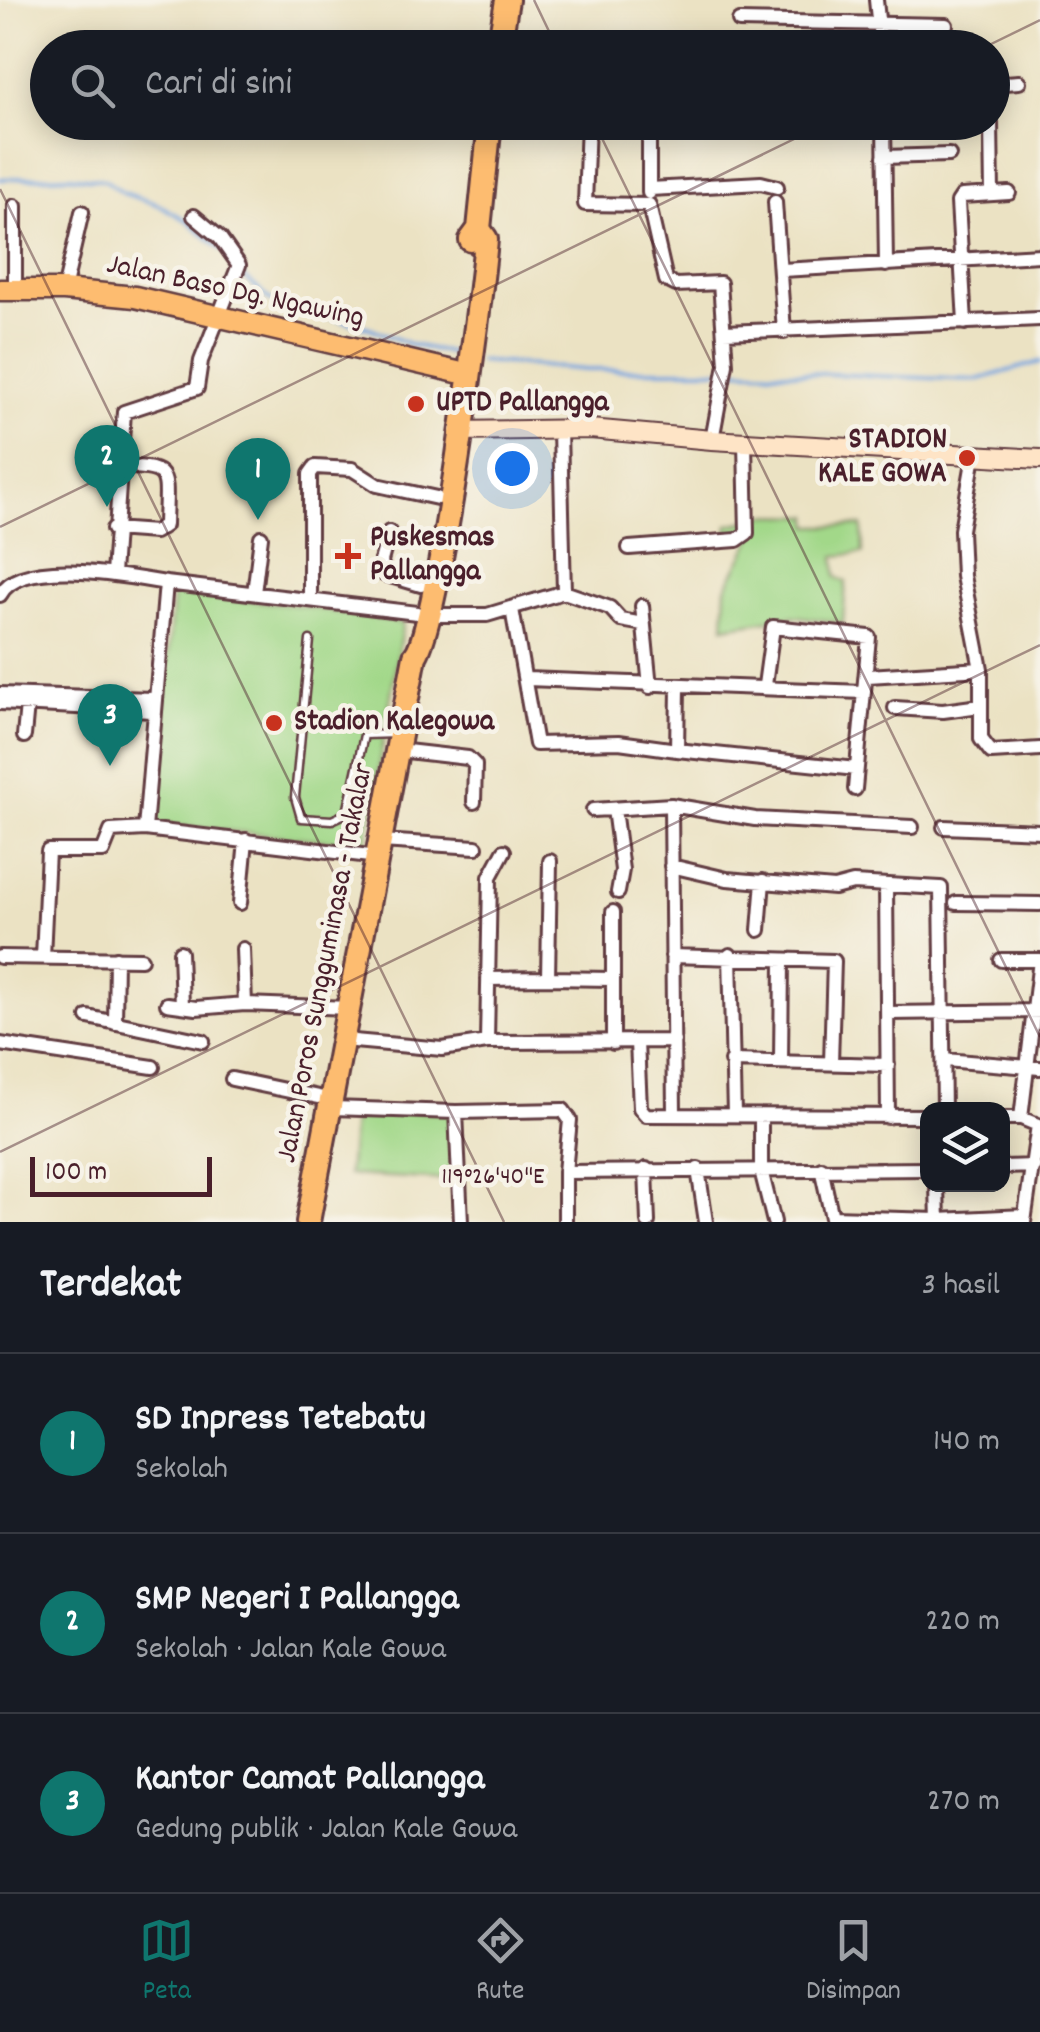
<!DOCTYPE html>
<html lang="id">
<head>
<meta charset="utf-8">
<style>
	body { margin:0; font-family:Dekko,sans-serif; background:#242831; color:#f1f3f6 }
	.controls { position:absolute; right:30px; bottom:30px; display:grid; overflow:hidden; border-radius:20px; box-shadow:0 5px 25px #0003 }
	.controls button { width:90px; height:90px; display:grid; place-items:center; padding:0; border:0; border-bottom:2px solid #363941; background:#171b24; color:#f1f3f6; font:50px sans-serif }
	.scale { position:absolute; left:30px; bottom:25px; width:182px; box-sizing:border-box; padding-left:10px; border:5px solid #4a1f2b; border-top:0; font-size:28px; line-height:35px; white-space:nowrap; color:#4a1f2b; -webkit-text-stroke:8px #f7f3e8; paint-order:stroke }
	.you { position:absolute; left:512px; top:468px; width:35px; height:35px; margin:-25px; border:8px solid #fff; border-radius:50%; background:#1a73e8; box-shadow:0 0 0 15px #1a73e833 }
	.badge { display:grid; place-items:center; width:65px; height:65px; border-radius:50%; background:#0f766e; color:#fff; font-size:32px; font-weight:700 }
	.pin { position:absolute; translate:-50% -82px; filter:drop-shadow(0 2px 5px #0008) }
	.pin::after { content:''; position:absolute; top:52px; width:35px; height:30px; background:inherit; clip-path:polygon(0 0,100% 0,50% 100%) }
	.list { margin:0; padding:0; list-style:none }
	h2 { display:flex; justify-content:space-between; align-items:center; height:130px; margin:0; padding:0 40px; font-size:42px }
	h2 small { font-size:32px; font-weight:400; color:#9ea1a6 }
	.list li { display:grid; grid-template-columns:65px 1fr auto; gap:30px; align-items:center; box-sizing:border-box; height:180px; padding:0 40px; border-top:2px solid #363941 }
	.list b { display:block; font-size:38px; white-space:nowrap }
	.list p { margin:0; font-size:32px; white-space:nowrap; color:#9ea1a6 }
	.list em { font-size:32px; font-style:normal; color:#9ea1a6 }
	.icon { flex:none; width:55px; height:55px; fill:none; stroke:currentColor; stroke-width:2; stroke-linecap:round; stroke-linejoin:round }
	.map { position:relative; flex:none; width:1040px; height:1222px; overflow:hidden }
	.search { position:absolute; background:#171b24; box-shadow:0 5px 25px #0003; left:30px; right:30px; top:30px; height:110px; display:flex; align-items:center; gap:25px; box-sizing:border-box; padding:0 35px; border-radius:55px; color:#9ea1a6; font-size:38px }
	.sheet { height:670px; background:#171b24 }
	nav { display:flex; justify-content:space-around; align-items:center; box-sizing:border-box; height:140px; border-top:2px solid #363941; background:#171b24; font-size:28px; color:#9ea1a6 }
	nav a { display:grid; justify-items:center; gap:5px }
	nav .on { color:#0f766e }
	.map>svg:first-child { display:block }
</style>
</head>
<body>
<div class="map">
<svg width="1040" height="1222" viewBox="0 0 1040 1222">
	<rect width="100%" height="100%" fill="#f7f3e8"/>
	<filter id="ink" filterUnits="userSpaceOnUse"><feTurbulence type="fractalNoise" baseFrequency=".01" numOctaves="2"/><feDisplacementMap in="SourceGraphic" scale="20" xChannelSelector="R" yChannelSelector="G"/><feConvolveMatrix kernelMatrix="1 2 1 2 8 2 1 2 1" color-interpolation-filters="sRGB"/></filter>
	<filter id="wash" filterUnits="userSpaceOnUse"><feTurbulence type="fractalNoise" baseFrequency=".0048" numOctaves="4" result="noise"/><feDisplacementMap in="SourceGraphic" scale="40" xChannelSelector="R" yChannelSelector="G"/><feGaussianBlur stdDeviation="2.25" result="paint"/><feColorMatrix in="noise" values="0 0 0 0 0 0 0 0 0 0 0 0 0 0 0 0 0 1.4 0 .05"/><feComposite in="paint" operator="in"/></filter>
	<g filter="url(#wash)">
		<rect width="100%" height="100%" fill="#ebe2c3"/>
		<path fill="#a2d889" stroke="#767c5a" stroke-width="2.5" d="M753 515 810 516V526H862L863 553 835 556 836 577 846 582 843 623 795 616 724 627 726 588 753 537H727L728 525 749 521Z
			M173 594 288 604 403 623 366 844 154 824Z
			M354 1108 455 1114 450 1180 348 1175Z"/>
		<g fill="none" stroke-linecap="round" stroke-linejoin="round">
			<path stroke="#74a4de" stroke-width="4" d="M0 179 68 176 105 180 123 193 157 204 188 221 222 250
				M240 273 270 300 370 328 412 345 461 355
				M480 361 587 370H719
				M729 370 976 380 1040 362"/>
		</g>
	</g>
	<g filter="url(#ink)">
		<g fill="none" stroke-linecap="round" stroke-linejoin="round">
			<defs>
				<path id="lane" d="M310 640 295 797 301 818 332 820 347 813 364 735 395 734"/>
				<path id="street" d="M876 0 881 48
					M739 21 946 25
					M992 84 1019 82
					M588 122 585 204 649 205 666 280 676 285 720 283 726 364 712 440
					M649 122V193
					M884 122 886 265
					M991 122 992 194
					M884 157 949 155
					M650 189 761 183 777 187
					M775 202 784 332
					M782 270 1040 255
					M64 290 82 212
					M15 291V206
					M965 323 958 202 962 196 1009 193
					M724 332 1040 319
					M560 430 564 592
					M974 456 961 530 963 576 981 669V739L991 752 1040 749
					M113 529 155 532 165 525C166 473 174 466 118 467
					M389 532 381 561 384 574 421 585
					M629 548 737 540 747 533 745 442
					M113 574 124 412 197 388 201 361 239 265 220 238 194 216
					M166 583 417 613
					M254 593 261 537
					M0 595C21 555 129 577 166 583L145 829 378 857
					M310 598V474L315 467 352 469 377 485 437 498
					M642 606 650 687
					M512 609 536 744 619 742 677 750 678 688
					M429 615H487L564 592 610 608 621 620 643 624
					M868 676 981 669
					M527 679 863 692
					M765 685 773 627 869 637 855 789
					M0 694 153 699
					M0 703 152 711
					M895 708 943 711 980 706
					M24 736 27 705
					M398 750 468 758 475 765 474 802
					M677 750 856 769
					M671 805 674 1115
					M614 809 622 870 618 892
					M593 810 671 805 755 819 912 827
					M944 827 1040 831
					M381 841 476 847
					M671 866 727 879 834 888 853 883 941 888 944 1110
					M886 885 888 1117
					M240 903 246 840
					M956 903 1040 904
					M613 912V1043
					M759 930 763 881
					M243 949 245 1004
					M180 952 182 1006
					M730 955 734 1114
					M672 956 834 961 831 1063
					M0 957 141 959
					M43 957 48 851H103L111 831 145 829
					M1001 960H1040
					M548 978 612 979
					M488 979 548 978 550 861
					M167 1004 196 1008 245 1004 349 1008
					M888 1013 1040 1011
					M88 1017 203 1041
					M115 1023 116 958
					M343 1040 442 1049 487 1042 674 1041
					M487 1042 490 877 504 851
					M637 1042 640 1108 646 1115 928 1116
					M0 1044 153 1067
					M945 1060 1040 1068
					M731 1061 888 1065
					M781 1061 782 960
					M232 1079 333 1100
					M332 1108 456 1112 563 1110 570 1120 565 1172
					M456 1112 461 1222
					M761 1116V1170L774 1222
					M1002 1118H1021
					M1002 1167 1034 1166
					M821 1168 833 1222
					M646 1169 648 1222
					M698 1169 706 1222
					M937 1184 938 1222
					M832 1217 938 1220 1025 1216
					M565 1222V1172L928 1169
					M1024 1222 1038 1125 1021 1118 1040 960"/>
				<path id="secondary" d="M459 431 590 429 712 440 1040 459"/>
				<path id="primary" d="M0 290H64L135 297 457 372"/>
				<path id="highway" d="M499 48 507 0
					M471 240 479 229 490 122
					M308 1222 415 656C438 631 482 292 486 239L479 229"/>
			</defs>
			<use href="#lane" stroke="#623c42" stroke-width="11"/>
			<use href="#street" stroke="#623c42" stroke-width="18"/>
			<use href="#secondary" stroke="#623c42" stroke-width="22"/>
			<use href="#primary" stroke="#623c42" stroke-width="25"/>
			<use href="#highway" stroke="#623c42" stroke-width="28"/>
			<use href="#lane" stroke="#fff" stroke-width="6"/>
			<use href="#street" stroke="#fff" stroke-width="12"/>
			<use href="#secondary" stroke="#fee4c6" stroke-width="18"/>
			<use href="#primary" stroke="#fdbc70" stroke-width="20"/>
			<use href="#highway" stroke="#fdbc70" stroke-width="22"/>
		</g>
	</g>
	<path fill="none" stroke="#4a1f2b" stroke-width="2.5" stroke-opacity="0.45" d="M534 0 557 48M983 48 1040 20M594 122 1040 1037M0 189 504 1222M0 527 829 122M0 1152 1040 645"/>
	<g fill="#c8321e" stroke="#f7f3e8" stroke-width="4">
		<circle cx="416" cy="404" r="10"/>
		<circle cx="967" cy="458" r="10"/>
		<path d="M343 541h10v10h10v10h-10v10h-10v-10h-10v-10h10z"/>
		<circle cx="274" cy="723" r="10"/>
	</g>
	<g text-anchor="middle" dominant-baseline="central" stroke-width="9" stroke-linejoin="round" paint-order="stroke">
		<g font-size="30" fill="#4a1f2b" stroke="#f7f3e8">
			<text transform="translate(235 293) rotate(12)">Jalan Baso Dg. Ngawing</text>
			<text transform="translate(327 963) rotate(-79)">Jalan Poros Sungguminasa - Takalar</text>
		</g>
		<g font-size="30" font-weight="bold" fill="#4a1f2b" stroke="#f7f3e8" text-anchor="start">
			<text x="436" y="404">UPTD Pallangga</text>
			<text x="947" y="441" text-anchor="end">STADION<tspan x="947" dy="34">KALE GOWA</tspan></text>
			<text x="370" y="539">Puskesmas<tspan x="370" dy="34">Pallangga</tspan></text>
			<text x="294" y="723">Stadion Kalegowa</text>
		</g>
	</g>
	<g font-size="25" text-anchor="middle" fill="#4a1f2b" stroke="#f7f3e8" stroke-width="9" stroke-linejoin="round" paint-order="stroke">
		<text x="493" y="1183">119°26'40"E</text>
	</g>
</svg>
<div class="controls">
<button><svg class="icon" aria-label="layers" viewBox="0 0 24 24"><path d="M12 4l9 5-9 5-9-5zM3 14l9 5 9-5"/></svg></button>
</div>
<div class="scale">100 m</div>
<div class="you"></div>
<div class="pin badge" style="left:258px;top:520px">1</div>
<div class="pin badge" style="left:107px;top:507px">2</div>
<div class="pin badge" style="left:110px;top:766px">3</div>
<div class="search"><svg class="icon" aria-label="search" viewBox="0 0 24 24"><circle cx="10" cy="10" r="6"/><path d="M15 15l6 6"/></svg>Cari di sini</div>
</div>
<section class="sheet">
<h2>Terdekat<small>3 hasil</small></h2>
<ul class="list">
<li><span class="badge">1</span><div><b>SD Inpress Tetebatu</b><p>Sekolah</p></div><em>140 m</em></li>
<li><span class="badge">2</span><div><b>SMP Negeri I Pallangga</b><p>Sekolah · Jalan Kale Gowa</p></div><em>220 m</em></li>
<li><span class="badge">3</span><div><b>Kantor Camat Pallangga</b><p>Gedung publik · Jalan Kale Gowa</p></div><em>270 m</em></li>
</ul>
</section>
<nav>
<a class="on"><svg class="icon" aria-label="map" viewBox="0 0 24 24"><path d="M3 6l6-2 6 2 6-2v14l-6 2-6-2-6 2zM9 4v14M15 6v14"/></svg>Peta</a>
<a><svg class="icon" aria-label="directions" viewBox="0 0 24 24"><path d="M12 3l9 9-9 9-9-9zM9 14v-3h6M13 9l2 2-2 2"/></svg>Rute</a>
<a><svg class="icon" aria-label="saved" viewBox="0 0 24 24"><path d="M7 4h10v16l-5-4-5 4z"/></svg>Disimpan</a>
</nav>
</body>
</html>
